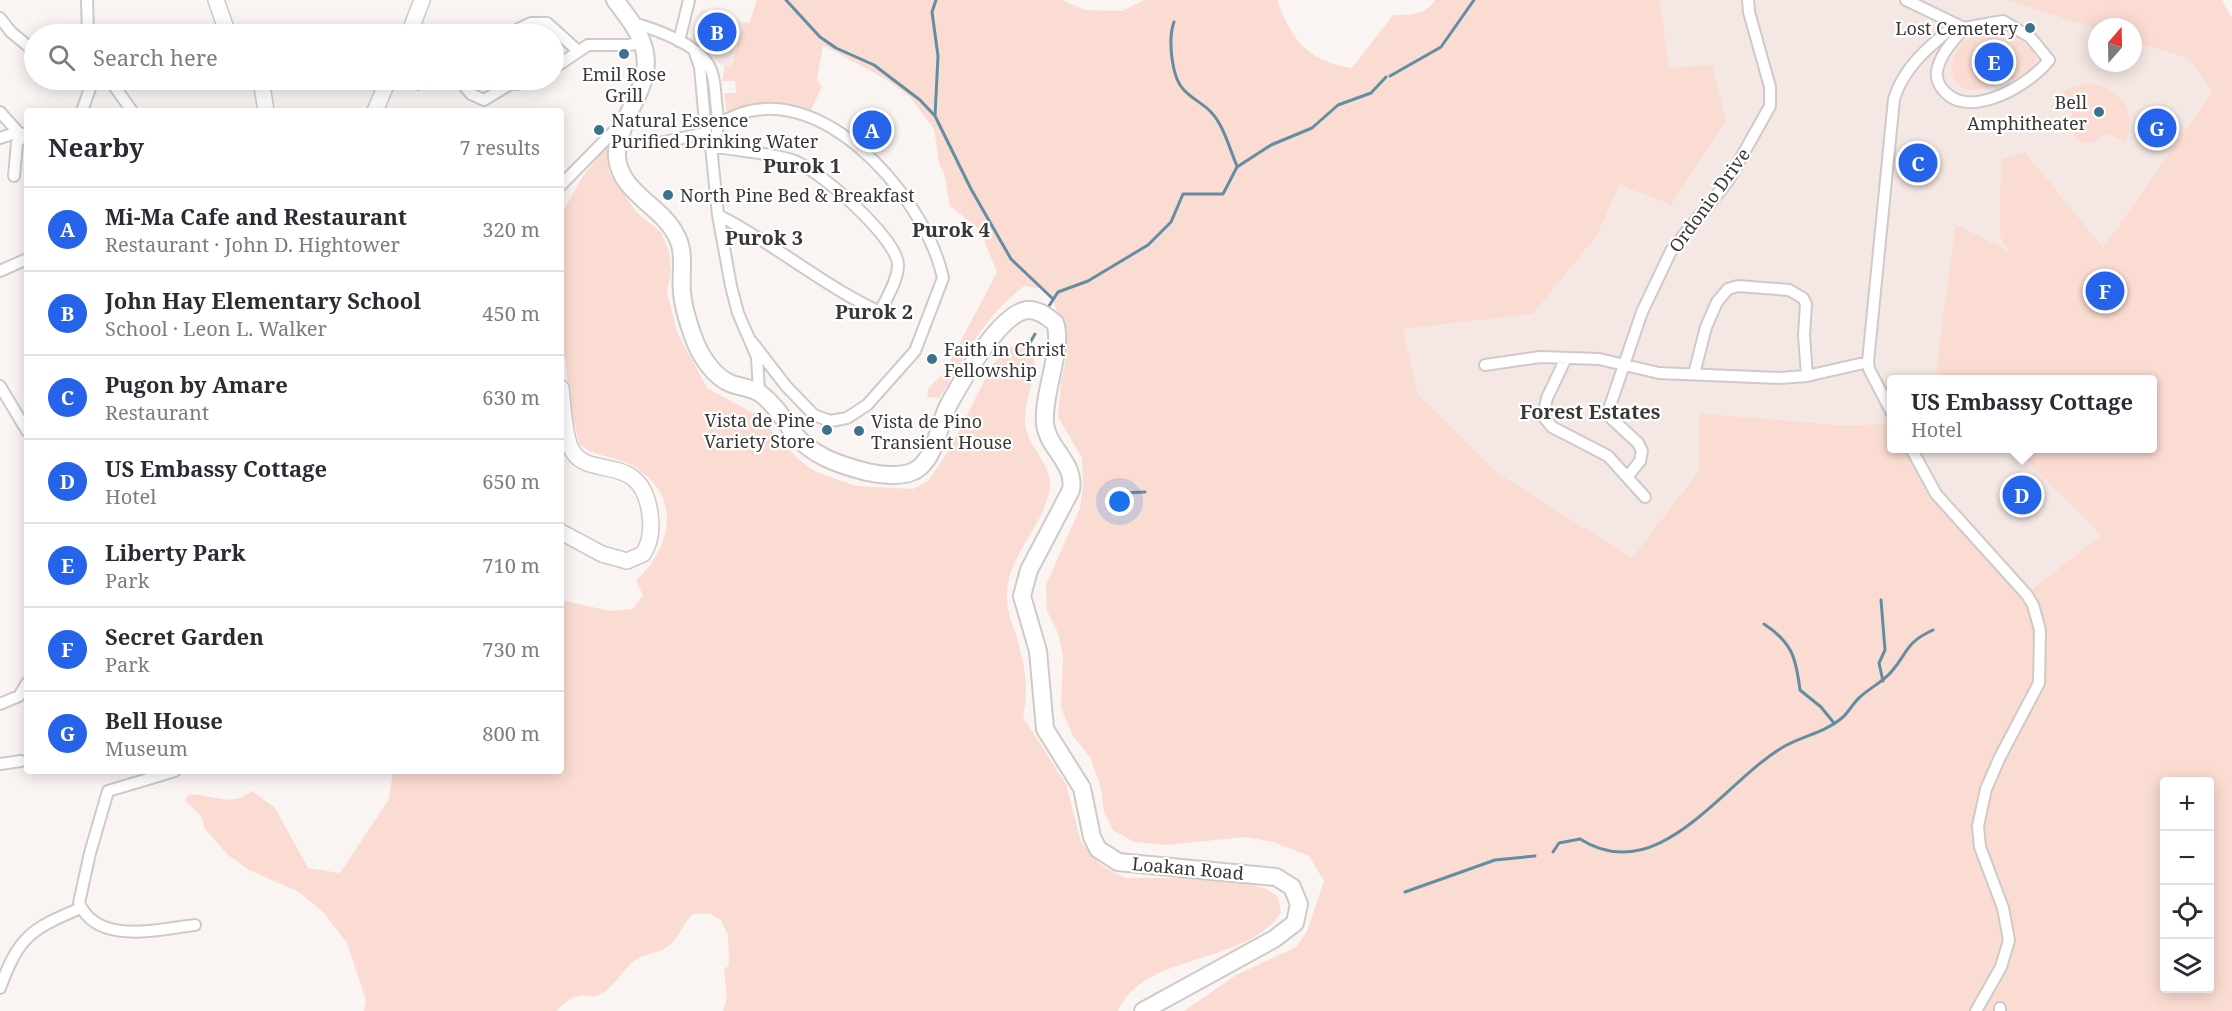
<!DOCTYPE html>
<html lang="en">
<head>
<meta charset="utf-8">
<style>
	body { margin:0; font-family:"Noto Serif",serif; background:#f7f7f7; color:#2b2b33 }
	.controls { position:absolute; right:18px; bottom:18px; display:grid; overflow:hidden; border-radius:6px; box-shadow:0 3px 15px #0003 }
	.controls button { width:54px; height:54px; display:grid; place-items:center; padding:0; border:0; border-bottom:2px solid #e1e1e2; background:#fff; color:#2b2b33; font:30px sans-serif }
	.compass { position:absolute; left:2088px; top:18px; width:54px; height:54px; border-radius:50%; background:#fff; box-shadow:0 3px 15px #0003; rotate:20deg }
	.you { position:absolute; left:1120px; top:502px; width:21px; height:21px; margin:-15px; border:4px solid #fff; border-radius:50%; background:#1a73e8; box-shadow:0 0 0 9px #1a73e833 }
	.badge { display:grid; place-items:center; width:39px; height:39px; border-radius:50%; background:#2563eb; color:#fff; font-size:20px; font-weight:700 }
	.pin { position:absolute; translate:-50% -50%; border:3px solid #fff; box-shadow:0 2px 6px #0006 }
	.popup { position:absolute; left:1887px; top:375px; width:270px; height:78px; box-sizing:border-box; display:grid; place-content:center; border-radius:6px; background:#fff; filter:drop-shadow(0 2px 4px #0005); font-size:20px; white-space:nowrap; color:#7c7c81 }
	.popup b { font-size:22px; color:#2b2b33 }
	.popup::after { content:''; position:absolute; left:50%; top:100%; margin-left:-12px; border:12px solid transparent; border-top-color:#fff }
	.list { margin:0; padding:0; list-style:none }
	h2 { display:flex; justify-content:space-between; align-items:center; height:78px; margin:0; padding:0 24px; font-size:26px }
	h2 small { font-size:20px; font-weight:400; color:#7c7c81 }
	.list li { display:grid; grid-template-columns:39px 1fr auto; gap:18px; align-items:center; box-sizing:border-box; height:84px; padding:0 24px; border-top:2px solid #e1e1e2 }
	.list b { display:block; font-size:22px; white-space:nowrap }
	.list p { margin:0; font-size:20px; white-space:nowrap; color:#7c7c81 }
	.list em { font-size:20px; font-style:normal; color:#7c7c81 }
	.icon { flex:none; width:33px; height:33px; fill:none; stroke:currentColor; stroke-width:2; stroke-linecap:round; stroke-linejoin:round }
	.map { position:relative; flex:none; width:2232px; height:1011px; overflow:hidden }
	.search { position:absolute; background:#fff; box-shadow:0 3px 15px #0003; left:24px; top:24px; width:540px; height:66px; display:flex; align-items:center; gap:15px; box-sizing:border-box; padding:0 21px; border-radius:33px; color:#7c7c81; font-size:22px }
	.panel { position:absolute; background:#fff; box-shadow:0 3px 15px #0003; left:24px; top:108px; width:540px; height:666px; border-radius:6px }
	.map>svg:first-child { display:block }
</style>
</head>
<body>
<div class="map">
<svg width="2232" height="1011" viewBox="0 0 2232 1011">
	<rect width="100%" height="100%" fill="#faf5f3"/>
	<path fill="#f5e8e4" d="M1660 0H2006L2097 29V63H2133V41L2189 59 2212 92 2103 248 2053 276 1957 224 1936 369 1946 379 1892 380 1891 424 1839 425 1699 413V469L1632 558 1496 472 1418 394 1403 329 1533 314 1598 234 1619 185 1670 205 1669 68Z
		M701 9 744 22 730 67 721 65 691 42Z
		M1911 449H2015L2101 535 2027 595 1936 494Z"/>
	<path fill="#fadcd2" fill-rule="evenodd" d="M757 0H1062L1085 10 1122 11 1144 0H1277C1292 40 1307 61 1352 68L1393 15C1409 15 1425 16 1435 0H1660L1669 68 1712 65 1726 121 1671 205 1619 185 1598 234 1533 314 1403 329 1418 394 1496 472 1632 558 1699 470V413L1839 425 1891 424 1892 448 1911 449 1936 494 2027 594 2101 535 2015 449 2152 448V380L1946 379 1936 369 1956 224 2010 252 2000 236 2001 160 2025 152 2103 248 2212 92 2189 59 2133 41V27H2097V29L2006 0H2222L2232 18V1011H1184L1236 975 1296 947 1307 931 1324 881 1309 856 1273 842 1245 837 1166 845 1134 842 1113 830 1104 812 1101 788 1090 757 1073 736 1061 708 1063 657 1058 633 1047 611 1046 585 1080 508 1083 485 1082 458 1058 417 1061 382 1067 355 1061 320 1051 297 1039 288 1024 286C979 321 969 354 939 398L927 397 929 387 944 373 997 272 980 230 950 206 944 173 939 163 934 129 910 97 887 80 823 45 817 80 822 86 810 112C781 110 753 97 727 113L724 93H736L735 81H722L725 66 731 67 744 22 749 23ZM2164 782H2210V988H2164Z
		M2003 32C2018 38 2029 44 2037 58 2031 74 2021 77 2005 82 1996 84 1979 92 1969 90 1943 84 1949 51 1967 40 1977 34 1992 33 2003 32Z
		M2089 83C2123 89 2136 110 2126 143L2107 133C2086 153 2067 141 2072 113L2053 103C2063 90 2073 85 2089 83Z
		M611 141 609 172 636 212 661 232 669 251 671 272 667 292 677 332 707 388 757 415 798 459 816 472 856 486 913 489 928 481 949 450 993 364 1017 342 1031 344C1043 373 1020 400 1026 429 1031 451 1055 467 1049 492 1042 528 1009 554 1007 592 1005 612 1016 630 1020 649 1026 672 1028 695 1023 717L1066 784 1081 842 1101 865 1125 878H1191L1246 883 1267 889 1278 897 1281 913C1243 967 1145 951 1118 1011H723L727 997 724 970 729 965 728 935 721 920 709 913 693 914C682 924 679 939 667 947 656 955 645 952 634 961 622 970 615 986 601 994 593 999 587 994 579 996 569 997 563 1005 556 1011H364L366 1000 347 943 323 912 299 892 249 870 228 855 205 829 201 816 185 801 188 795C215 793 228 809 252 791L275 808 308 868 340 873 389 799 393 771H561V600L610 611 633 609 643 595 636 581C673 545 683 494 631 465 614 456 596 457 580 445L571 412 561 322V215L583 176Z"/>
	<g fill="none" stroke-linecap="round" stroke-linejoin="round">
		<path stroke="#638da3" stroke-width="3" d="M786 0 820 37 836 48 874 65 920 100 935 116 971 189 1011 259 1052 298
			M1174 22C1168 38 1171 77 1184 90 1191 98 1202 103 1210 111 1224 125 1229 148 1237 166
			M1390 76 1441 47 1474 0
			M410 80 418 89 442 80
			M466 80 478 92
			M935 116 938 56 932 12 936 0
			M1047 309 1058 292 1088 281 1148 245 1171 222 1183 194H1223L1237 167 1271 145 1312 128 1338 105 1371 93 1386 77
			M1027 348 1035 334
			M1123 493 1145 492
			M1881 600 1885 650 1879 663 1883 681
			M1764 624C1793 643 1796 659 1800 690L1821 707 1834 723
			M1553 852 1559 843 1580 839C1660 890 1725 779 1785 746 1805 735 1824 733 1842 718 1849 712 1853 703 1860 697 1871 687 1883 682 1892 671 1909 651 1905 643 1933 630
			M1405 892 1495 860 1535 856"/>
		<defs>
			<path id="street" d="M87 0 88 34
				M1906 0 1964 28 2003 21 2030 37 2049 60C2031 84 1971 120 1945 92 1939 86 1936 78 1937 71 1940 54 1954 40 1964 28
				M0 18 11 32 34 51
				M634 23C657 30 702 45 711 70 715 79 715 91 716 102 718 120 721 129 711 146
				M508 34 531 23H547L578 51
				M679 41 689 0
				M694 50 700 67 706 133 711 146 718 215 731 286 738 313 757 357 759 392
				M554 68 588 45H629L643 42
				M110 80 132 111
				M459 80 471 94 484 100 512 83
				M506 80 517 84 532 80
				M82 111 93 80
				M0 112 18 132
				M718 125C810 63 925 194 943 278L915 351 867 405 847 418 830 421 814 415 786 386 752 342
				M0 138 18 132 27 136
				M659 143 706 133
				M711 146C737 151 767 152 792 160 819 169 897 238 898 265 898 280 886 299 880 312 823 286 774 243 718 215
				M14 176 17 143 24 135
				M561 185 620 125
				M0 271 27 259
				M1566 358 1547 398 1543 416 1552 427 1608 456 1645 497
				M1485 365 1540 357 1599 359 1659 373 1779 378 1807 376 1868 362
				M1694 374 1706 327 1717 302 1728 289 1738 286 1789 290 1803 298 1806 304 1804 335 1807 376
				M0 386 27 431
				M1892 413 1869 369 1868 362 1894 99C1904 66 1930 46 1956 24
				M1911 448 1936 494 2027 595 2033 605 2040 630 2039 683 2000 757 1986 789 1978 826 1980 847 2003 908 2009 940 2001 967 1976 1011
				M1628 476 1640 461 1642 451 1638 443 1612 419 1610 406 1642 312 1671 251 1728 181 1770 106V87L1749 12 1748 0
				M0 704 19 696 27 683
				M0 764 21 761
				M175 771 108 791 90 853 79 903C98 946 158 929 195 925
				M0 988C19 936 31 929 81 908
				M2000 1011V1008"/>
			<path id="secondary" d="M216 0 228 34
				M409 34 422 0
				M261 80 266 111
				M375 111 388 80
				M561 388C563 405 564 439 573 452 591 480 642 451 650 514 652 528 651 542 643 554L627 561 602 554 561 532"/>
			<path id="primary" d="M615 0C637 29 656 52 640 89 636 100 629 111 625 122 621 134 616 145 617 157 620 193 662 206 676 235 686 252 680 273 682 292 683 307 688 322 693 336 699 354 713 377 732 384 741 387 753 388 761 394 775 405 783 418 793 432 811 456 840 465 867 472 882 475 907 479 920 467 936 453 939 425 948 406 961 382 999 314 1027 310 1038 309 1047 316 1055 323 1064 346 1042 395 1045 424 1048 449 1076 463 1071 490L1029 570 1022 596 1038 651 1045 729 1082 788 1092 837 1098 849 1118 862 1276 877 1292 887 1299 904 1295 923 1274 939 1143 1011"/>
		</defs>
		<use href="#street" stroke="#cfcac8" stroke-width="14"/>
		<use href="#secondary" stroke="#cfcac8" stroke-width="18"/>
		<use href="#primary" stroke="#cfcac8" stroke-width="20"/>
		<use href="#street" stroke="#fff" stroke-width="10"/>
		<use href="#secondary" stroke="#fff" stroke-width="15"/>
		<use href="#primary" stroke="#fff" stroke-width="16"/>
	</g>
	<g fill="#3b738d" stroke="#fff" stroke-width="2">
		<circle cx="2030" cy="28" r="6"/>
		<circle cx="624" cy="54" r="6"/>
		<circle cx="2099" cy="112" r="6"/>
		<circle cx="599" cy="130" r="6"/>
		<circle cx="668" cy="195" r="6"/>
		<circle cx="932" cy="359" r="6"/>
		<circle cx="827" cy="430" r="6"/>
		<circle cx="859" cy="431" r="6"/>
	</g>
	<g text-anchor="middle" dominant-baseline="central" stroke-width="4.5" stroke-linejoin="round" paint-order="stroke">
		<g font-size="18" fill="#3a3837" stroke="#fff" text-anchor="start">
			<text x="2018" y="28" text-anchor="end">Lost Cemetery</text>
			<text x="624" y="74" text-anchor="middle">Emil Rose<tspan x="624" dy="21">Grill</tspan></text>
			<text x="2087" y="102" text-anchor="end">Bell<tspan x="2087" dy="21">Amphitheater</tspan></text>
			<text x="611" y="120">Natural Essence<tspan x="611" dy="21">Purified Drinking Water</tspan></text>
			<text x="680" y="195">North Pine Bed &amp; Breakfast</text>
			<text x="944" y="349">Faith in Christ<tspan x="944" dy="21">Fellowship</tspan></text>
			<text x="815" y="420" text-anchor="end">Vista de Pine<tspan x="815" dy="21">Variety Store</tspan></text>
			<text x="871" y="421">Vista de Pino<tspan x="871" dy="21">Transient House</tspan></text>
		</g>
		<g font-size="18" fill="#3a3837" stroke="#fff">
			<text transform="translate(1709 200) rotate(-54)">Ordonio Drive</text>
			<text transform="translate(1188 868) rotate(5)">Loakan Road</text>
		</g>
		<g font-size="20" font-weight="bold" fill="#3a3837" stroke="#fff">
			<text x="802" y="165">Purok 1</text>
			<text x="951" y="229">Purok 4</text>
			<text x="764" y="237">Purok 3</text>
			<text x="874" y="311">Purok 2</text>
			<text x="1590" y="411">Forest Estates</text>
		</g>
	</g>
</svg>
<div class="controls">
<button>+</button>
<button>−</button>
<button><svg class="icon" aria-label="locate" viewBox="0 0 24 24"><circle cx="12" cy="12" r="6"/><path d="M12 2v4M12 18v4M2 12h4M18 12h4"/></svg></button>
<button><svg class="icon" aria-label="layers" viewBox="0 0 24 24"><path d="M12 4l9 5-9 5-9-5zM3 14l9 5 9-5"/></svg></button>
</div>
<svg class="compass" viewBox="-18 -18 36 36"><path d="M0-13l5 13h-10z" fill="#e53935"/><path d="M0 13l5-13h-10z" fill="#7c7c81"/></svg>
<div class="you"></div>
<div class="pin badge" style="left:872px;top:130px">A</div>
<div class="pin badge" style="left:717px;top:32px">B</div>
<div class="pin badge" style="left:1918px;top:163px">C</div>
<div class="pin badge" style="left:2022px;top:495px">D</div>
<div class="popup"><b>US Embassy Cottage</b>Hotel</div>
<div class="pin badge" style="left:1994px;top:62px">E</div>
<div class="pin badge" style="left:2105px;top:291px">F</div>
<div class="pin badge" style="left:2157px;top:128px">G</div>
<div class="search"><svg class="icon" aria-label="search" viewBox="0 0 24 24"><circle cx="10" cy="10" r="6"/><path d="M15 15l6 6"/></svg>Search here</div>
<section class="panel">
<h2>Nearby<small>7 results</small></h2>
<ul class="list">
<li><span class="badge">A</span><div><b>Mi-Ma Cafe and Restaurant</b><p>Restaurant · John D. Hightower</p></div><em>320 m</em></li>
<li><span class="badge">B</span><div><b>John Hay Elementary School</b><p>School · Leon L. Walker</p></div><em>450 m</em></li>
<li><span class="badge">C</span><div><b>Pugon by Amare</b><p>Restaurant</p></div><em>630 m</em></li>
<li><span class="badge">D</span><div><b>US Embassy Cottage</b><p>Hotel</p></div><em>650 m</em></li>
<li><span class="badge">E</span><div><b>Liberty Park</b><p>Park</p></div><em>710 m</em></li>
<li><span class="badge">F</span><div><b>Secret Garden</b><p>Park</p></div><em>730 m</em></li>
<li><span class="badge">G</span><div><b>Bell House</b><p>Museum</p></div><em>800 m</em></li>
</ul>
</section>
</div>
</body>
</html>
